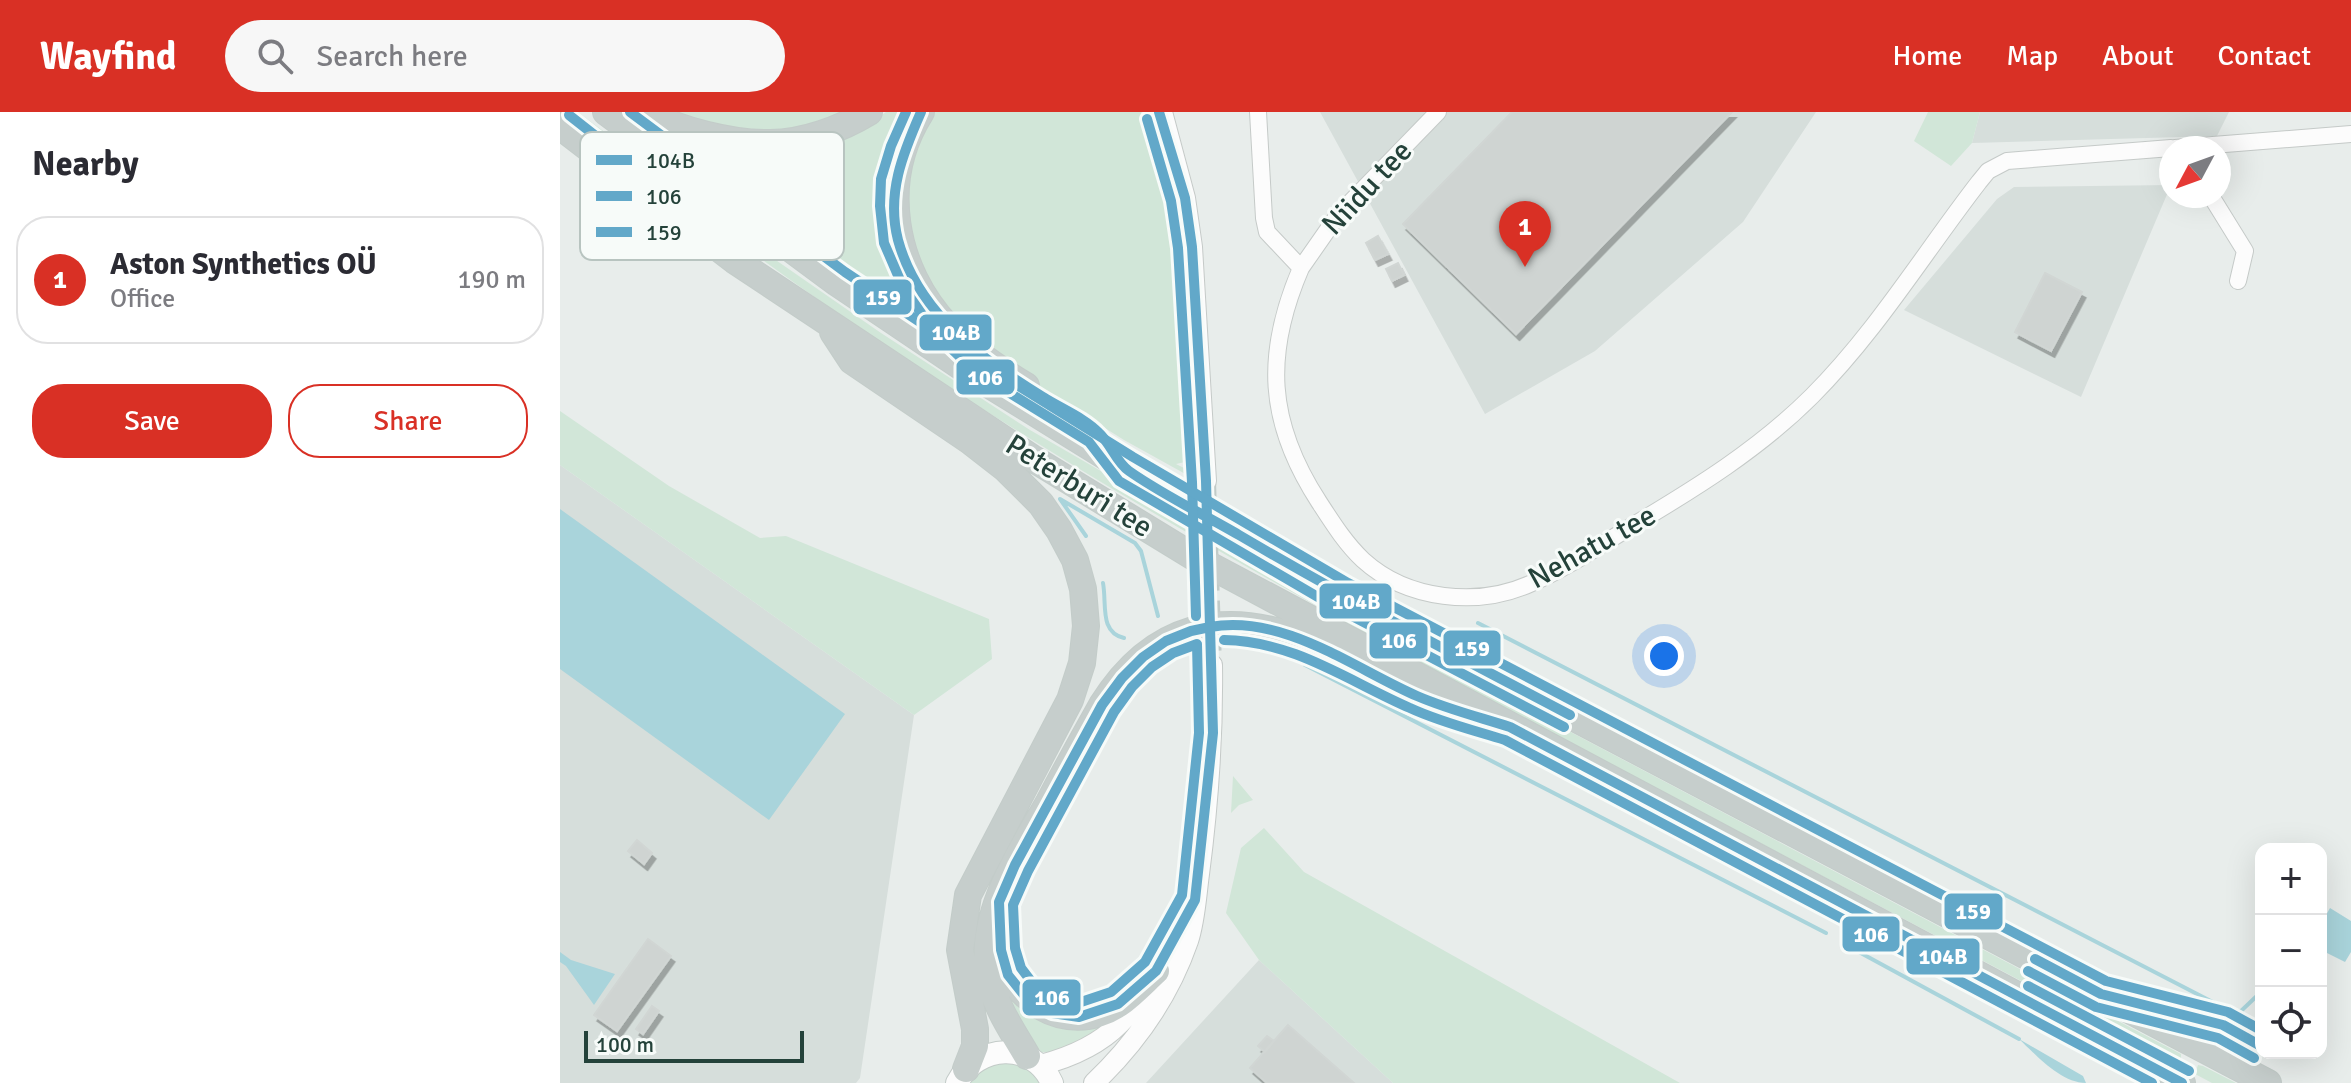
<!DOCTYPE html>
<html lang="en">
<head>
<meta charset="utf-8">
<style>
	body { margin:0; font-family:Signika,sans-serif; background:#f7f7f7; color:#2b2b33 }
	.controls { position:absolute; right:24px; bottom:24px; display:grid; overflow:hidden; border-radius:16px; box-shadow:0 8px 32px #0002 }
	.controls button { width:72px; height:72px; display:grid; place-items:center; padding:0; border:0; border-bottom:2px solid #e1e1e2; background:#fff; color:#2b2b33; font:40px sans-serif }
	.compass { position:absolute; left:1599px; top:24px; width:72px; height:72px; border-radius:50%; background:#fff; box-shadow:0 8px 32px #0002; rotate:229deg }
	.scale { position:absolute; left:24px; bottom:20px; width:220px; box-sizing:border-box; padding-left:8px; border:4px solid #24423a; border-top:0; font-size:22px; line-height:28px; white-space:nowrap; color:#24423a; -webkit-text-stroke:6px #f7fbf9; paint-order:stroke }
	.you { position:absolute; left:1104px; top:544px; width:28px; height:28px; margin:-20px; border:6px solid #fff; border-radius:50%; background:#1a73e8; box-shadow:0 0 0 12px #1a73e833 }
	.badge { display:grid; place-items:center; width:52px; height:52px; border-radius:50%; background:#d93025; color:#fff; font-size:26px; font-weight:700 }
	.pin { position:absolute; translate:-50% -66px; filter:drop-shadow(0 2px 4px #0008) }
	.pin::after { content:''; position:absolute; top:42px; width:28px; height:24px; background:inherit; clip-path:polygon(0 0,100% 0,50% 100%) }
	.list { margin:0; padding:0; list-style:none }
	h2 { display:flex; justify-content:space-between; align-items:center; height:104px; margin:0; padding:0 32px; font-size:34px }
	h2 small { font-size:26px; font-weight:400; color:#7c7c81 }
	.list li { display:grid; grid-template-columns:52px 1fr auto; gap:24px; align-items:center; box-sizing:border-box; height:128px; margin:0 16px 16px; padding:0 16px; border:2px solid #e1e1e2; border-radius:32px }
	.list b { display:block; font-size:30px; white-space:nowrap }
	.list p { margin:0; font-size:26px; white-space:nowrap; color:#7c7c81 }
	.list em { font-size:26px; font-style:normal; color:#7c7c81 }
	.actions { display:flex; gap:16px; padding:24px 32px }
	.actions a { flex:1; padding:18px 0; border:2px solid #d93025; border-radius:32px; text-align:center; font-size:28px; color:#d93025 }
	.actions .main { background:#d93025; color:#fff }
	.icon { flex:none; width:44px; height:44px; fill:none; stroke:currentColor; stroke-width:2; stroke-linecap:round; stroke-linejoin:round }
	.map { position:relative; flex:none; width:1791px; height:971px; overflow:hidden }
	header { display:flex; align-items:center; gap:48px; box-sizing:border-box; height:112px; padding:0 40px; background:#d93025; color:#fff }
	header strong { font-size:38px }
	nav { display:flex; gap:44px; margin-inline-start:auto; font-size:28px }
	.search { width:560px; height:72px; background:#f7f7f7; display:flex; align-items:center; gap:20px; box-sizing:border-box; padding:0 28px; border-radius:44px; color:#7c7c81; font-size:30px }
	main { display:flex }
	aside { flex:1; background:#fff }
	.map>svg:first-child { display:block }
</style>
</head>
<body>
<header>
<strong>Wayfind</strong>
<div class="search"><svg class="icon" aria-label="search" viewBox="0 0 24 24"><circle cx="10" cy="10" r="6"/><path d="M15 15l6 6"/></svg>Search here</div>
<nav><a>Home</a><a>Map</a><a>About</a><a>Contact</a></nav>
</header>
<main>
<aside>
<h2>Nearby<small></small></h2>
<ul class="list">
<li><span class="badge">1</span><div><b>Aston Synthetics OÜ</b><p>Office</p></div><em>190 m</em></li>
</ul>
<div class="actions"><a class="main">Save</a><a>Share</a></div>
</aside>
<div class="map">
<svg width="1791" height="971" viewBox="0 0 1791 971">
	<defs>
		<filter id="shadow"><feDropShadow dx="3.5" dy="6" stdDeviation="0" flood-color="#0004"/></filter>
	</defs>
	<rect width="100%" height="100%" fill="#e8edeb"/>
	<path fill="#d6dedb" d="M760 0H1256L1183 110 1035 239 925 302Z
		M1420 0H1669L1657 24 1412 31Z
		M1611 73 1521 285 1344 198 1437 87 1454 75Z
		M0 353 354 603 300 966 296 971H0Z
		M699 848 833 971H586Z"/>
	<path fill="#d1e6d8" d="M5 0H18L197 135 321 221 470 318 636 414 914 569 1579 920 1621 942V947L1617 951C1442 859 1267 766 1092 674 828 535 564 394 317 228 210 156 107 78 5 0Z
		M106 0H293L258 15 197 23Z
		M326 0H349L331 40 369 211 98 16 128 26 312 10Z
		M370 0H581C630 101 626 244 634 355L625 350 616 352 628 358 629 364 564 328 446 254 393 208 355 148 342 83 355 27Z
		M1368 0H1420L1412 31 1391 54 1354 29Z
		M0 299 109 374 200 426 226 424 429 507 432 547 354 603 0 353Z
		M673 664 693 688 679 693 671 701Z
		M704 716 744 760 1120 971H833L699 848 666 801 681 736Z
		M443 873 552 909C531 926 509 941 481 940L461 916Z
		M428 950 461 951 483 971H407Z
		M1638 953 1643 954 1676 971H1652L1635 962Z"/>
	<path fill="#a9d4db" d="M0 397 285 602 209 708 0 557Z
		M1770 796 1791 809V840L1785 850 1761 838V812Z
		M0 840 11 848 55 862 34 893 6 854 0 850Z
		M1459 927 1523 964 1526 971C1501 971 1476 943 1459 927Z"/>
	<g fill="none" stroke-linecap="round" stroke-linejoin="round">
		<path stroke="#a9d4db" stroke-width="4" d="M526 424 500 387 575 431 581 439 598 504
			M543 471C547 492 539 520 564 526
			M918 511 1672 900 1681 899 1701 880
			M745 553 1266 821
			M1286 833 1459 927"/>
	</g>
	<path fill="#cfd4d2" stroke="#d1d6d4" stroke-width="2" filter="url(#shadow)" d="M952 0H1172L956 222 843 112Z
		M818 124 828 142 815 148 806 131Z
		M838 151 844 163 832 169 826 157Z
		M1485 161 1522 180 1491 239 1455 220Z
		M77 728 92 741 84 752 68 739Z
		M88 827 111 844 57 919 34 903Z
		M92 894 99 899 83 922 76 917Z
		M728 913 794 971H707L690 956Z
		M707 924 714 929 705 940 698 934Z"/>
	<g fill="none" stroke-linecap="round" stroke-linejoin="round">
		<path stroke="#c1cbc8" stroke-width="20" stroke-dasharray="20 10" stroke-linecap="butt" d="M646 369 652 553"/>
		<defs>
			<path id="minor" d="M698 0 704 106 707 120 741 156C704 242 707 310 759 390 772 410 785 431 803 448 847 488 918 496 972 471 1007 456 1039 434 1072 414 1136 376 1199 337 1252 284 1316 220 1364 141 1419 70L1428 59 1447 49 1611 36
				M1615 36 1791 22
				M1651 84 1685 139 1678 169
				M741 156 778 103 878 0"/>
			<path id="tertiary" d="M602 0 625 86 632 135 646 369
				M481 953C581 927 582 872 631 795
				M534 971C576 931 609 884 628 829 635 808 636 784 639 762 648 693 653 624 652 553"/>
			<path id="secondary" d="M397 971C417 932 473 928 492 971"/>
			<path id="trunk" d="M46 0 277 171 412 262 566 357 781 483 1708 971
				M85 0C118 18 172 32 210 31 244 31 281 17 309 0
				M361 0C317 69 333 157 388 215 411 239 438 257 466 274
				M0 14 174 148 472 346 634 445 1622 971
				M273 220 292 249 410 329 446 357 481 392 499 418 515 448 523 477 526 514 522 551 510 588 408 783 400 838 415 917V934L406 957
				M440 826C442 885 506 927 559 892 572 883 584 870 596 859
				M467 944C452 918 433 892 429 861 419 801 461 740 489 690 506 658 524 625 542 593 592 513 663 495 749 530 787 546 821 571 859 584"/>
		</defs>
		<use href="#minor" stroke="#c5cac8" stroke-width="18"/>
		<use href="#tertiary" stroke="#c5cac8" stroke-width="22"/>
		<use href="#secondary" stroke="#c3cbc8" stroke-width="24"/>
		<use href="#trunk" stroke="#c3ccc9" stroke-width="28"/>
		<use href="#minor" stroke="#fcfcfc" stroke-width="16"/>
		<use href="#tertiary" stroke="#fcfcfc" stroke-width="20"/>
		<use href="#secondary" stroke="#fcfcfc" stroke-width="22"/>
		<use href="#trunk" stroke="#c6cecc" stroke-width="26"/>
		<defs>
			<path id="bus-1" d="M361 0C343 41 326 82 338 128 358 201 422 248 483 285 500 296 525 306 539 321 551 332 556 350 569 359 603 383 643 402 679 423 788 487 899 545 1010 603
				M599 0 625 86 632 135 646 369 650 515
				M650 515 653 621 635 788 596 859 558 892 519 905 492 901 468 888 448 863 441 838 439 790 455 753 542 593 562 566 583 545 606 529 631 519Z
				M650 515C724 502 793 556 857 584 887 597 919 605 950 615L1622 971
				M1475 847 1541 882 1663 913 1701 934"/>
			<path id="bus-2" d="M346 0 331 34 321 67 320 94 324 131 343 175 375 221 400 245 432 270 529 330 559 369 775 495 1004 615
				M587 7 611 89 618 136 632 370 636 504
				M664 528C734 529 788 569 850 596 880 610 913 618 945 628L1592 971
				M637 532 639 621 622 783 585 850 551 880 518 891 496 888 477 877 461 856 455 836 453 793 468 759 554 600 572 575 592 555 613 541Z
				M1468 859 1536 895 1658 926 1694 946"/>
			<path id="bus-3" d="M70 0 285 160 420 250 573 345 788 471 1546 869 1668 900 1701 918
				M9 3 84 62
				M1468 874 1629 959"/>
		</defs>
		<use href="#bus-1" stroke="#f7fbf9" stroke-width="16"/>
		<use href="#bus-2" stroke="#f7fbf9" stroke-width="16"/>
		<use href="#bus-3" stroke="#f7fbf9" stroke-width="16"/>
		<use href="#bus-1" stroke="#62a8c9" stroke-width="10"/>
		<use href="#bus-2" stroke="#62a8c9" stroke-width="10"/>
		<use href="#bus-3" stroke="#62a8c9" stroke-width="10"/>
	</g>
	<g text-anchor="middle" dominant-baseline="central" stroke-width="6" stroke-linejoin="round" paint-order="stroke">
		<g font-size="30" fill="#24423a" stroke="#f7fbf9">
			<text transform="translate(807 76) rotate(-47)">Niidu tee</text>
			<text transform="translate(519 374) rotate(32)">Peterburi tee</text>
			<text transform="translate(1032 435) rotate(-29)">Nehatu tee</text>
		</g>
	</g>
	<rect x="20" y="20" width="264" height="128" rx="12" fill="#f7fbf9" stroke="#b8c4c0" stroke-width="2"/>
	<rect x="36" y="43" width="36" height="10" fill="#62a8c9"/>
	<rect x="36" y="79" width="36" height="10" fill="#62a8c9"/>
	<rect x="36" y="115" width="36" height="10" fill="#62a8c9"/>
	<g font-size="22" fill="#24423a">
		<text x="86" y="56">104B</text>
		<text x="86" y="92">106</text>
		<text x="86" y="128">159</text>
	</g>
	<g stroke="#f7fbf9" stroke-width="3">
		<rect x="292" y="166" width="61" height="38" rx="8" fill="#62a8c9"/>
		<rect x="358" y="201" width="75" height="39" rx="8" fill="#62a8c9"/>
		<rect x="395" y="246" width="61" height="38" rx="8" fill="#62a8c9"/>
		<rect x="758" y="470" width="75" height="38" rx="8" fill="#62a8c9"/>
		<rect x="808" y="509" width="61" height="39" rx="8" fill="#62a8c9"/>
		<rect x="882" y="517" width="60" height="38" rx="8" fill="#62a8c9"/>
		<rect x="1383" y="780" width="61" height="39" rx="8" fill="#62a8c9"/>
		<rect x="1281" y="803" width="60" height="38" rx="8" fill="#62a8c9"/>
		<rect x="1345" y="825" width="76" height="39" rx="8" fill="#62a8c9"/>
		<rect x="461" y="866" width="61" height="39" rx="8" fill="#62a8c9"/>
	</g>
	<g font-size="22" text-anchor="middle" font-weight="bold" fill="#fff">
		<text x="323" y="193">159</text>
		<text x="396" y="228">104B</text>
		<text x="425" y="273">106</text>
		<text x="796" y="497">104B</text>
		<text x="839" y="536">106</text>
		<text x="912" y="544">159</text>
		<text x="1413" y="807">159</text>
		<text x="1311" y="830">106</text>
		<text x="1383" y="852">104B</text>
		<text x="492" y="893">106</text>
	</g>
</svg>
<div class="controls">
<button>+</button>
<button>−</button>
<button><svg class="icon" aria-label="locate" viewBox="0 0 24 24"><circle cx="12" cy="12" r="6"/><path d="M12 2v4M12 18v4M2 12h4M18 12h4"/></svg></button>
</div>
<svg class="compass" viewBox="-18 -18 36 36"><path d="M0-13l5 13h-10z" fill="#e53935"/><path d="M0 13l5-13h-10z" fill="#7c7c81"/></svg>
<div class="scale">100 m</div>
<div class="you"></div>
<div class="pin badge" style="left:965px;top:155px">1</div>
</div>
</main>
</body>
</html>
